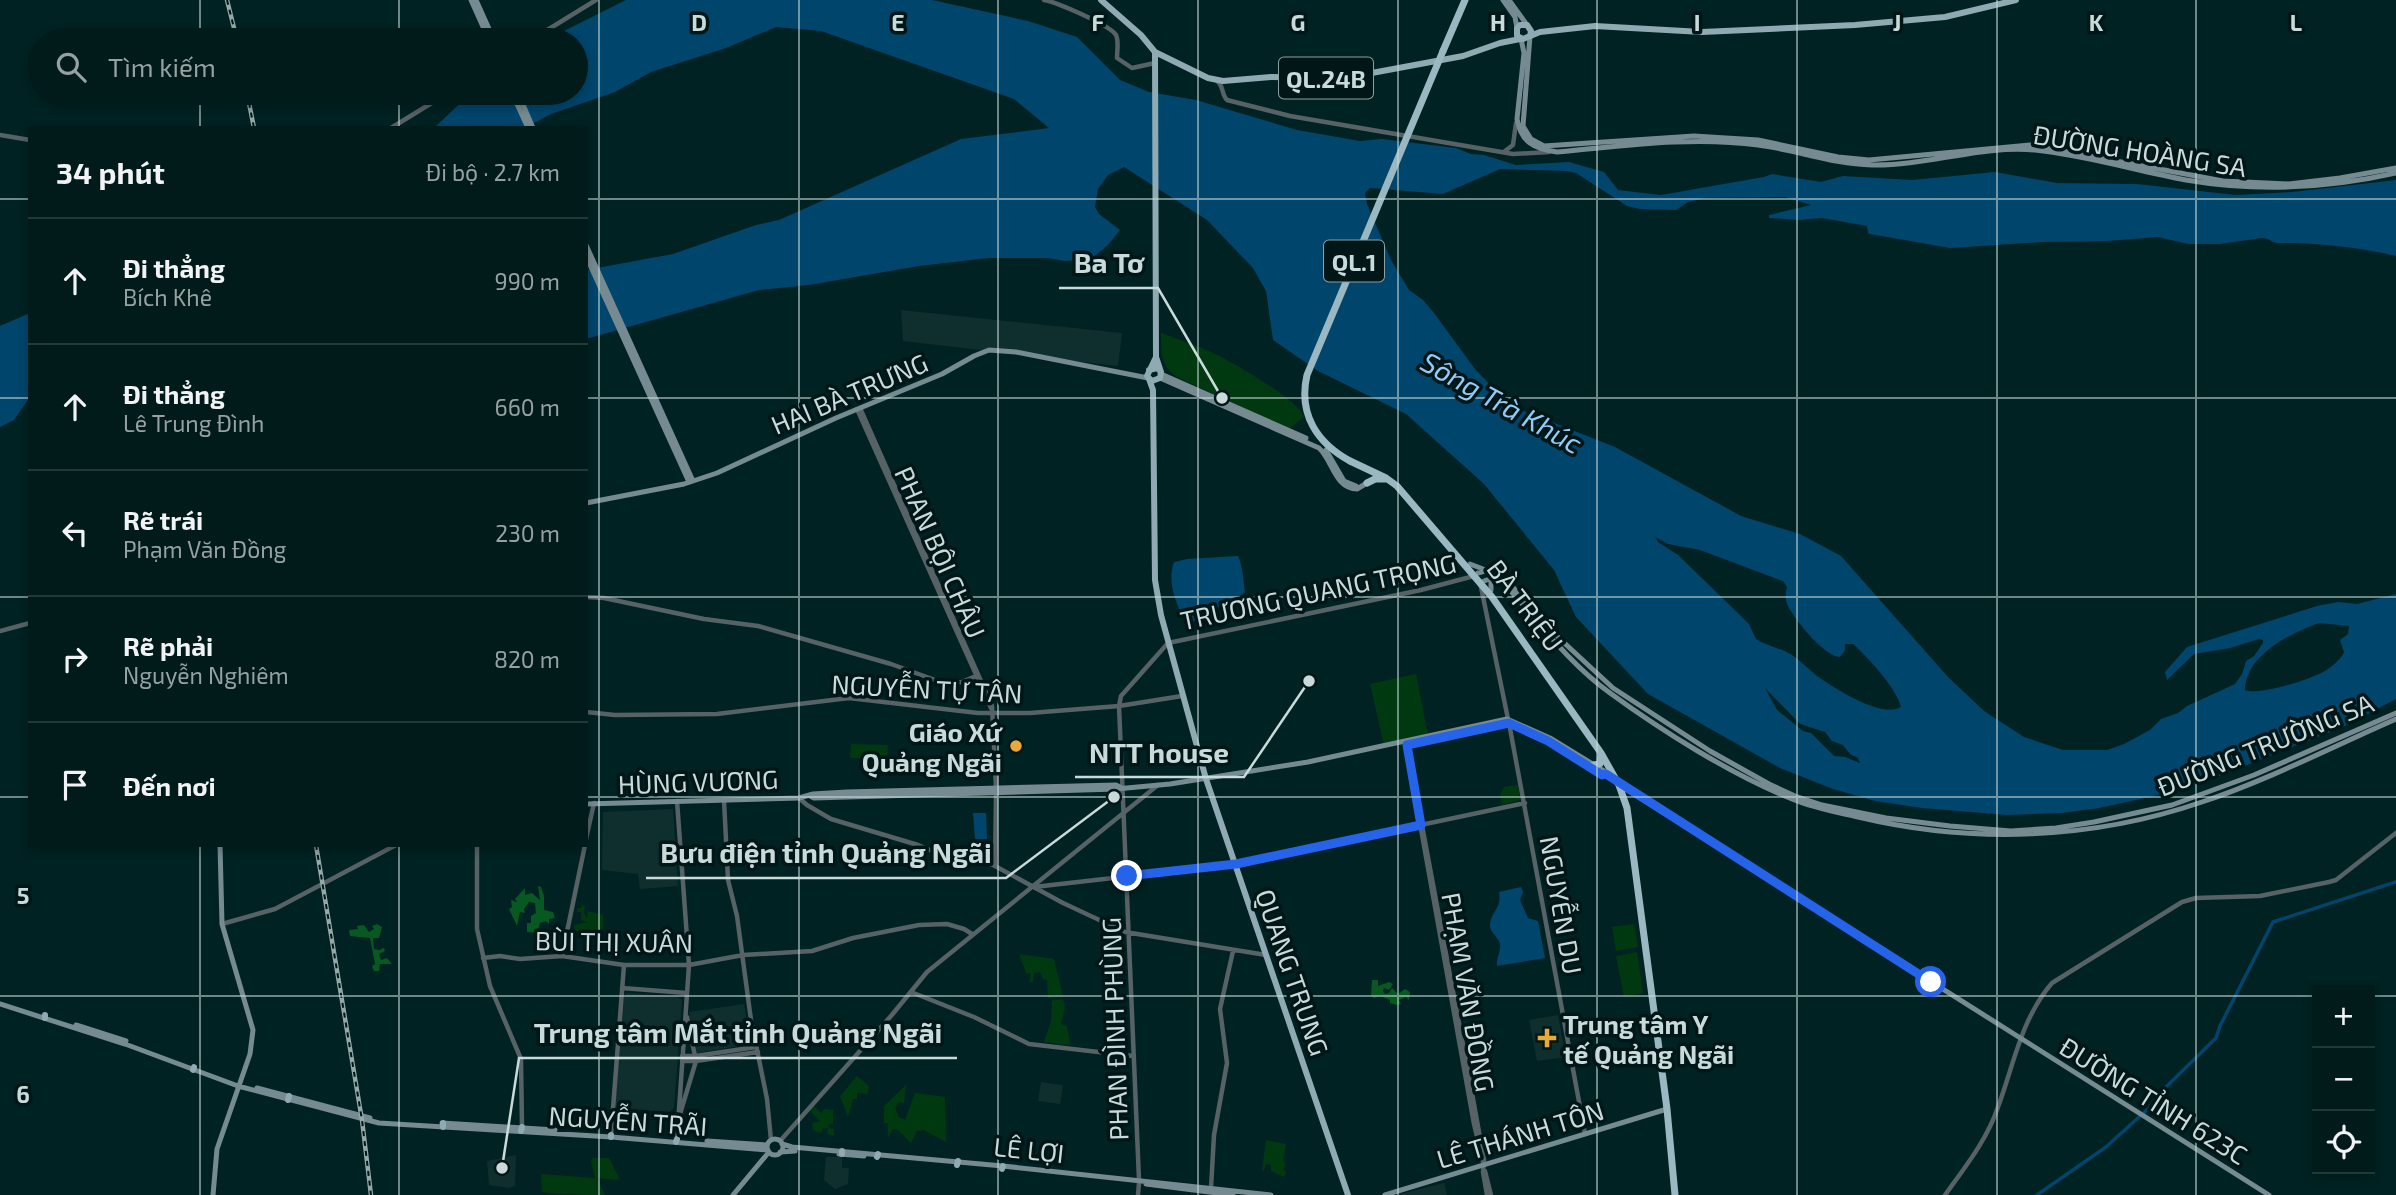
<!DOCTYPE html>
<html lang="vi">
<head>
<meta charset="utf-8">
<style>
	body { margin:0; font-family:"Exo 2",sans-serif; background:#0f2727; color:#f1f3f6 }
	.controls { position:absolute; right:21px; bottom:21px; display:grid; overflow:hidden; border-radius:0px; box-shadow:0 4px 10px #0003 }
	.controls button { width:63px; height:63px; display:grid; place-items:center; padding:0; border:0; border-bottom:2px solid #233839; background:#011a1a; color:#f1f3f6; font:35px sans-serif }
	.stop { position:absolute; width:21px; height:21px; margin:-16px; border:5px solid #2563eb; border-radius:50%; background:#fff }
	.stop.end { background:#2563eb; border-color:#fff; box-shadow:0 2px 7px #0008 }
	.list { margin:0; padding:0; list-style:none }
	h2 { display:flex; justify-content:space-between; align-items:center; height:91px; margin:0; padding:0 28px; font-size:30px }
	h2 small { font-size:23px; font-weight:400; color:#96a1a2 }
	.list li { display:grid; grid-template-columns:46px 1fr auto; gap:21px; align-items:center; box-sizing:border-box; height:126px; padding:0 28px; border-top:2px solid #233839 }
	.list b { display:block; font-size:26px; white-space:nowrap }
	.list p { margin:0; font-size:23px; white-space:nowrap; color:#96a1a2 }
	.list em { font-size:23px; font-style:normal; color:#96a1a2 }
	.icon { flex:none; width:38px; height:38px; fill:none; stroke:currentColor; stroke-width:2; stroke-linecap:round; stroke-linejoin:round }
	.map { position:relative; flex:none; width:2396px; height:1195px; overflow:hidden }
	.search { position:absolute; background:#011a1a; box-shadow:0 4px 10px #0003; left:28px; top:28px; width:560px; height:77px; display:flex; align-items:center; gap:18px; box-sizing:border-box; padding:0 24px; border-radius:38px; color:#96a1a2; font-size:26px }
	.panel { position:absolute; background:#011a1a; box-shadow:0 4px 10px #0003; left:28px; top:126px; width:560px; height:721px; border-radius:0px }
	.map>svg:first-child { display:block }
</style>
</head>
<body>
<div class="map">
<svg width="2396" height="1195" viewBox="0 0 2396 1195">
	<rect width="100%" height="100%" fill="#012222"/>
	<path fill="#0e2f2e" d="M901 310 1122 333 1118 366 903 341Z
		M673 809 678 886 640 889 638 874 602 870 603 812Z
		M627 993 678 997 682 1000 674 1108 669 1112 619 1108 615 1105 624 996Z
		M744 1004 751 1044 697 1053 689 1012Z
		M1558 1015 1566 1057 1537 1061 1529 1020Z
		M1041 1082 1063 1085 1060 1104 1038 1101Z
		M516 1155 515 1186 509 1188 489 1185 487 1161Z
		M826 1157H842V1168H849L848 1184 835 1189 824 1180Z
		M1444 1183 1447 1195H1396Z"/>
	<path fill="#003910" d="M1161 333C1180 340 1199 346 1217 355 1234 363 1300 401 1304 417L1289 429 1177 377C1160 365 1161 353 1161 333Z
		M1416 674 1428 736 1384 745 1370 684Z
		M851 744 888 745 887 759 850 758Z
		M1518 785 1520 800 1502 805 1500 794 1504 787Z
		M581 905 585 906 584 913 587 918 588 911 603 915V929H597L598 935H592L593 939 586 940 579 931H575L574 925 587 922 581 920V912H577V908H581Z
		M1634 924 1638 947 1616 951 1612 927Z
		M1637 952 1643 993 1624 997 1616 956Z
		M1019 954 1054 959 1063 997 1048 998 1047 980 1043 979 1040 972 1034 973 1033 982H1029L1031 974 1026 973Z
		M1063 999 1065 1007 1061 1024 1067 1026 1070 1045 1044 1042 1051 1021 1052 1000Z
		M857 1076 869 1086 868 1094 857 1093V1099H853L848 1117 840 1096Z
		M906 1085 904 1103 899 1102 895 1108 899 1117 905 1120 915 1093 945 1097 946 1142 924 1130 917 1131 911 1143 897 1129H893L888 1138V1123H884V1106Z
		M814 1106 821 1113 824 1109 833 1110V1124H830L829 1128 834 1129V1136L827 1134 828 1128H823L821 1133 813 1130 812 1123 820 1121 810 1111Z
		M1266 1140 1286 1144 1283 1160 1286 1165 1283 1170 1286 1171 1285 1177 1271 1171V1165L1266 1164 1264 1170H1262Z
		M592 1158H609L620 1180 597 1178 605 1195C586 1195 559 1195 542 1192L541 1174 595 1178 591 1161Z"/>
	<path fill="#075821" d="M538 886 541 887 544 896V910L553 912 555 918 549 919V924L546 921 540 923 537 933 527 932V923H531V916L536 913 535 903 529 902 524 909 525 913 520 912 517 926 509 909 512 907 511 900 517 902 515 899 525 888V895L532 893 540 900Z
		M377 924 382 927 379 938H373L374 949 379 950 384 948 385 951 379 954 381 960 387 958 392 964H380L379 971H374L372 966 375 964 370 938 350 936 349 930 358 929 357 926 364 925 369 932 374 929 372 926Z
		M1372 980H1378V986L1389 982 1393 984 1389 990 1384 988 1383 991 1385 994 1389 993 1392 988 1398 994 1405 989 1410 992 1409 1000 1406 997 1399 1000 1401 1004 1397 1005 1390 1003V1000L1380 996 1374 998 1371 995Z"/>
	<path fill="#00456c" fill-rule="evenodd" d="M626 0H932L1028 21 1077 37 1120 80 1149 92 1196 100 1297 130 1360 141 1382 139 1456 148 1471 154 1484 155 1516 165 1569 162 1604 172 1618 190 1661 195 1764 177 1772 174 1821 182 1843 176 1912 180 1995 172 2057 183 2137 184 2236 195 2292 192 2396 180V256C2358 247 2316 243 2278 243 2272 243 2269 238 2262 238L2220 244H2188L2158 237 2107 241 2043 242 1950 248 1870 234 1868 233 1867 226 1822 218 1798 220 1769 218V215L1811 205 1785 197 1706 198 1688 202 1676 210 1640 209 1627 206 1576 173 1566 171 1500 169 1443 194 1370 188 1365 193 1367 204 1391 260 1409 290 1423 300 1434 313 1475 369 1496 391 1519 409 1615 447 1741 516 1800 534 1841 556 1948 677 1984 711 2024 737 2063 750H2107L2124 744 2150 730 2161 719 2178 713 2187 706 2235 684 2242 674 2246 661 2254 656 2263 643V640L2259 639 2230 648 2194 654 2167 680 2165 672 2187 647 2317 606 2338 602 2357 604 2396 594V699L2343 727 2219 776 2172 792 2099 808 2062 813 2007 815 1922 808 1875 801 1833 789 1780 768 1648 694 1576 617 1554 570 1484 484 1406 414 1318 371 1273 340 1266 291 1253 268 1207 220 1124 167 1108 175 1098 189 1095 207 1099 214 1120 230 1108 245 1091 259 1065 261 1047 258H988L919 266 809 285 759 290 586 339V270L673 254 756 225 779 220 961 139 1049 128 1014 99 821 31 776 27 726 48 651 72 615 92 551 114 525 128H434L471 93H576V40H546ZM1655 537 1668 544 1700 550 1783 581 1787 587C1785 594 1785 601 1789 608 1797 622 1824 656 1840 657L1845 650V644H1853C1867 656 1897 689 1901 707 1882 719 1834 688 1817 676 1808 669 1801 661 1792 655 1780 648 1767 646 1756 639L1749 624 1742 617 1678 555 1658 542ZM2319 623 2349 626 2348 634 2340 640 2344 652C2342 658 2332 667 2325 671 2312 679 2258 696 2245 690 2246 655 2289 634 2319 623ZM1765 688 1800 724 1825 732 1832 741 1843 745 1850 754 1858 758 1860 763 1845 757 1834 756 1811 733 1803 731 1777 710Z
		M30 313V397L14 420 0 427V326Z
		M1238 556C1243 567 1243 579 1245 592 1238 599 1230 600 1221 605 1217 608 1213 614 1209 616 1186 630 1180 613 1174 595 1171 584 1170 573 1174 562L1187 559Z
		M973 813H986L987 839H975Z
		M1521 887 1523 892 1520 900 1528 918 1538 921 1545 958 1497 966C1496 958 1501 952 1500 944 1498 936 1489 932 1490 924 1492 910 1502 909 1499 892Z"/>
	<g fill="none" stroke-linecap="round" stroke-linejoin="round">
		<path stroke="#00456c" stroke-width="3.5" d="M2037 1195 2106 1147 2149 1108 2163 1090 2216 1038 2220 1026 2273 922 2396 882"/>
		<path stroke="#566266" stroke-width="4.5" d="M1044 0C1056 2 1110 25 1116 35 1119 41 1117 51 1117 58L1132 68 1155 63
			M531 40 596 0
			M1216 80C1224 85 1221 94 1227 100L1290 116 1513 154 1549 152
			M391 128 448 93
			M0 135 30 140
			M1505 151 1513 145 1516 123
			M860 408 992 706 996 788
			M857 409 991 708
			M1481 587 1508 719
			M586 597 604 598 704 619 758 626 891 664 946 684 962 682 978 675
			M0 631 30 623
			M586 712 615 715 717 714 849 698 978 713H1030L1119 706 1182 696
			M1509 723 1585 1134
			M1407 745 1472 1093 1484 1160 1483 1172 1487 1195
			M1407 748 1406 749 1418 818 1420 820
			M799 798 807 805 831 819 918 845 946 857 974 858 995 866 1063 903 1125 932 1266 955
			M724 800 728 880 737 916 751 1020 767 1099 771 1140
			M1421 829 1474 1124 1483 1162
			M586 839 594 803
			M477 845V929L490 986 521 1059 522 1127
			M995 866 996 793
			M1034 887 1236 864 1525 803
			M222 924 275 909 396 845
			M562 956 585 845
			M483 958 500 956 520 959 562 956 624 965H689L743 955 812 951 853 938 919 925 947 924 964 929 972 934
			M622 988 687 993
			M911 992 974 1017 1029 1044 1133 1056
			M682 1056H696L756 1047
			M682 1061H696L758 1052
			M680 1114 696 1061 687 1017
			M611 1135 624 965
			M677 1139 689 965 677 801
			M780 1141 891 1016 927 972 1158 785
			M1485 1171 1491 1195
			M1139 1180 1119 706 1121 696 1168 643 1421 590 1474 576
			M1211 1188 1214 1135 1227 1063 1220 1009 1233 951
			M1138 1195 1139 1183
			M1945 1195C1965 1167 1987 1140 1998 1107 2014 1064 2021 1019 2052 983L2182 902 2196 898 2260 896 2329 882 2336 880 2396 833"/>
		<path stroke="#768b91" stroke-width="5" d="M471 0 489 40
			M476 0 494 40
			M1503 0 1515 17 1517 28
			M1509 0 1527 25
			M1530 36 1523 126 1531 139 1544 146 1694 136 1758 140 1838 157 1869 160 2030 145 2223 181 2289 184 2340 178 2396 168
			M1521 39 1524 53 1517 119C1521 142 1534 149 1557 152 1623 146 1691 136 1758 145 1797 150 1832 164 1872 165 1927 166 1981 145 2035 150 2086 155 2136 171 2186 180 2257 192 2326 189 2396 173
			M512 93 528 128
			M518 93 533 128
			M586 245 693 481
			M586 256 689 482
			M1161 374 1306 438
			M1160 378 1319 448C1333 461 1335 489 1357 489L1367 483
			M1326 450 1344 481 1356 486
			M586 503 684 484 717 473 836 418 942 374 974 356 989 350 1016 352 1148 378
			M1470 564 1483 569
			M1478 573 1491 569 1500 572 1547 627 1613 688 1710 751 1769 784 1795 796 1822 805 1886 818 1950 826 2011 831 2056 828 2094 822 2172 805 2254 775 2396 713
			M1484 581 1495 577 1500 579C1536 618 1567 662 1610 693 1662 731 1732 775 1792 799 1813 808 1836 812 1858 817 1972 844 2091 840 2202 802 2268 780 2332 747 2396 719
			M1491 590V581L1494 577
			M1588 765 1602 775 1606 774
			M810 796 814 798 1116 789 1170 784 1308 762 1507 719 1550 738 1604 771 1619 785 1664 813 2269 1195
			M586 804 799 798 813 794 847 792 1116 785 1120 787
			M0 1004 125 1044 238 1086 379 1123 611 1137 768 1150
			M76 1025 126 1041
			M257 1088 370 1118
			M442 1123 555 1130
			M767 1147a8 8 0 1 1 16 0a8 8 0 1 1-16 0Z
			M707 1141 767 1145
			M782 1144 792 1147 1003 1166 1271 1195
			M780 1152 795 1151
			M839 1154 864 1156
			M1146 1184 1233 1195
			M213 1195 217 1149 250 1054 253 1030 222 924 220 845
			M733 1195 769 1152
			M1385 1195 1667 1109"/>
		<path stroke="#8faab2" stroke-width="6" d="M1101 0 1141 35 1155 52 1156 357 1161 372
			M1530 36 1531 31 1527 25H1520L1517 28V36L1523 39 1540 32 1595 26 1702 32 1855 25 1945 17 2016 0
			M1155 52 1208 78 1223 81 1271 77 1334 78 1361 75 1463 56 1500 43 1520 39
			M1149 370 1157 368 1161 372 1160 378 1152 381 1147 376 1156 357
			M1149 379 1153 390 1155 580 1161 615 1206 779 1348 1195
			M45 1018V1015
			M193 1070 194 1067
			M288 1100 289 1096
			M443 1127V1123
			M521 1131 522 1127
			M611 1137V1135
			M676 1142 677 1139
			M842 1154V1151
			M877 1157 878 1154
			M957 1165 958 1161
			M1002 1169 1003 1166"/>
		<path stroke="#9ab8c1" stroke-width="7" d="M1443 51 1465 0
			M1350 461 1386 478 1397 486 1492 597 1601 753 1619 785 1627 808 1667 1109 1675 1195
			M1367 483 1375 479H1386
			M1593 765 1600 764 1601 754"/>
		<defs>
			<path id="rail" d="M227 0 237 40
				M247 93 254 128
				M316 845 362 1120 371 1195"/>
		</defs>
		<use href="#rail" stroke="#93a8a8" stroke-width="4.5"/>
		<use href="#rail" stroke="#011717" stroke-width="2" stroke-dasharray="5" stroke-linecap="butt"/>
		<path stroke="#9ab8c1" stroke-width="7" d="M1350 461C1317 443 1298 414 1307 375L1443 51"/>
	</g>
	<g fill="none" stroke-linecap="round" stroke-linejoin="round">
		<path stroke="#2563eb" stroke-width="9" d="M1127 876 1236 864 1421 825 1407 745 1509 723 1548 741 1602 775 1606 774 1931 982"/>
	</g>
	<path fill="none" stroke="#c9dada" stroke-width="2" stroke-opacity="0.55" d="M200 0V40M399 0V40M599 0V1195M799 0V1195M998 0V1195M1198 0V1195M1398 0V1195M1597 0V1195M1797 0V1195M1997 0V1195M2196 0V1195M200 93V128M399 93V128M0 199H30M586 199H2396M0 398H30M586 398H2396M0 597H30M586 597H2396M0 797H30M586 797H2396M200 845V1195M399 845V1195M0 996H2317M2370 996H2396"/>
	<g fill="#eaaa39" stroke="#011717" stroke-width="2.5">
		<circle cx="1016" cy="746" r="7"/>
		<path d="M1543.5 1027.5h7v7h7v7h-7v7h-7v-7h-7v-7h7z"/>
	</g>
	<g text-anchor="middle" dominant-baseline="central" stroke-width="7" stroke-linejoin="round" paint-order="stroke">
		<g fill="#011717" stroke="#8da0a0" stroke-width="2">
			<rect x="1279" y="57.5" width="94" height="41" rx="5"/>
			<rect x="1324" y="240.5" width="60" height="41" rx="5"/>
		</g>
		<g font-size="24" font-weight="bold" fill="#c9dada">
			<text x="1326" y="78">QL.24B</text>
			<text x="1354" y="261">QL.1</text>
		</g>
		<g font-size="26" fill="#c9dada" stroke="#011717">
			<text transform="translate(2140 150) rotate(9)">ĐƯỜNG HOÀNG SA</text>
			<text transform="translate(849 393) rotate(-23)">HAI BÀ TRƯNG</text>
			<text transform="translate(941 552) rotate(66)">PHAN BỘI CHÂU</text>
			<text transform="translate(1318 591) rotate(-12)">TRƯƠNG QUANG TRỌNG</text>
			<text transform="translate(1526 605) rotate(53)">BÀ TRIỆU</text>
			<text transform="translate(927 688) rotate(3)">NGUYỄN TỰ TÂN</text>
			<text transform="translate(2265 744) rotate(-22)">ĐƯỜNG TRƯỜNG SA</text>
			<text transform="translate(698 781) rotate(-2)">HÙNG VƯƠNG</text>
			<text transform="translate(1562 905) rotate(80)">NGUYỄN DU</text>
			<text transform="translate(614 941) rotate(1)">BÙI THỊ XUÂN</text>
			<text transform="translate(1293 972) rotate(71)">QUANG TRUNG</text>
			<text transform="translate(1469 992) rotate(80)">PHẠM VĂN ĐỒNG</text>
			<text transform="translate(1114 1029) rotate(-92)">PHAN ĐÌNH PHÙNG</text>
			<text transform="translate(2154 1100) rotate(32)">ĐƯỜNG TỈNH 623C</text>
			<text transform="translate(628 1120) rotate(4)">NGUYỄN TRÃI</text>
			<text transform="translate(1520 1134) rotate(-17)">LÊ THÁNH TÔN</text>
			<text transform="translate(1029 1149) rotate(6)">LÊ LỢI</text>
		</g>
		<g font-size="26" font-weight="bold" fill="#c9dada" stroke="#011717" text-anchor="end">
			<text x="1002" y="731">Giáo Xứ<tspan x="1002" dy="30">Quảng Ngãi</tspan></text>
			<text x="1563" y="1023" text-anchor="start">Trung tâm Y<tspan x="1563" dy="30">tế Quảng Ngãi</tspan></text>
		</g>
		<g font-size="28" font-style="italic" fill="#92cbf7" stroke="#011717">
			<text transform="translate(1502 402) rotate(29)">Sông Trà Khúc</text>
		</g>
	</g>
	<g font-size="23" text-anchor="middle" font-weight="bold" fill="#c9dada" stroke="#011717" stroke-width="7" stroke-linejoin="round" paint-order="stroke">
		<text x="699" y="31">D</text>
		<text x="898" y="31">E</text>
		<text x="1098" y="31">F</text>
		<text x="1298" y="31">G</text>
		<text x="1498" y="31">H</text>
		<text x="1697" y="31">I</text>
		<text x="1897" y="31">J</text>
		<text x="2096" y="31">K</text>
		<text x="2296" y="31">L</text>
		<text x="23" y="904">5</text>
		<text x="23" y="1103">6</text>
	</g>
	<path fill="none" stroke="#c9dada" stroke-width="2.5" d="M1222 398L1158 288H1059M1309 681L1244 777H1075M1114 797L1006 878H646M502 1168L519 1058H957"/>
	<g fill="#c9dada" stroke="#011717" stroke-width="2.5">
		<circle cx="1222" cy="398" r="7"/>
		<circle cx="1309" cy="681" r="7"/>
		<circle cx="1114" cy="797" r="7"/>
		<circle cx="502" cy="1168" r="7"/>
	</g>
	<g font-size="28" text-anchor="middle" font-weight="bold" fill="#c9dada" stroke="#011717" stroke-width="7" stroke-linejoin="round" paint-order="stroke">
		<text x="1109" y="273">Ba Tơ</text>
		<text x="1159" y="763">NTT house</text>
		<text x="826" y="863">Bưu điện tỉnh Quảng Ngãi</text>
		<text x="738" y="1043">Trung tâm Mắt tỉnh Quảng Ngãi</text>
	</g>
</svg>
<div class="controls">
<button>+</button>
<button>−</button>
<button><svg class="icon" aria-label="locate" viewBox="0 0 24 24"><circle cx="12" cy="12" r="6"/><path d="M12 2v4M12 18v4M2 12h4M18 12h4"/></svg></button>
</div>
<div class="stop" style="left:1931px;top:982px"></div>
<div class="stop end" style="left:1127px;top:876px"></div>
<div class="search"><svg class="icon" aria-label="search" viewBox="0 0 24 24"><circle cx="10" cy="10" r="6"/><path d="M15 15l6 6"/></svg>Tìm kiếm</div>
<section class="panel">
<h2>34 phút<small>Đi bộ · 2.7 km</small></h2>
<ul class="list">
<li><svg class="icon" aria-label="ahead" viewBox="0 0 24 24"><path d="M12 20V5M6 11l6-6 6 6"/></svg><div><b>Đi thẳng</b><p>Bích Khê</p></div><em>990 m</em></li>
<li><svg class="icon" aria-label="ahead" viewBox="0 0 24 24"><path d="M12 20V5M6 11l6-6 6 6"/></svg><div><b>Đi thẳng</b><p>Lê Trung Đình</p></div><em>660 m</em></li>
<li><svg class="icon" aria-label="left" viewBox="0 0 24 24"><path d="M17 20v-9H6M10 6l-5 5 5 5"/></svg><div><b>Rẽ trái</b><p>Phạm Văn Đồng</p></div><em>230 m</em></li>
<li><svg class="icon" aria-label="right" viewBox="0 0 24 24"><path d="M7 20v-9h11M14 6l5 5-5 5"/></svg><div><b>Rẽ phải</b><p>Nguyễn Nghiêm</p></div><em>820 m</em></li>
<li><svg class="icon" aria-label="arrive" viewBox="0 0 24 24"><path d="M6 21V4h12l-3 4 3 4H6"/></svg><div><b>Đến nơi</b></div></li>
</ul>
</section>
</div>
</body>
</html>
